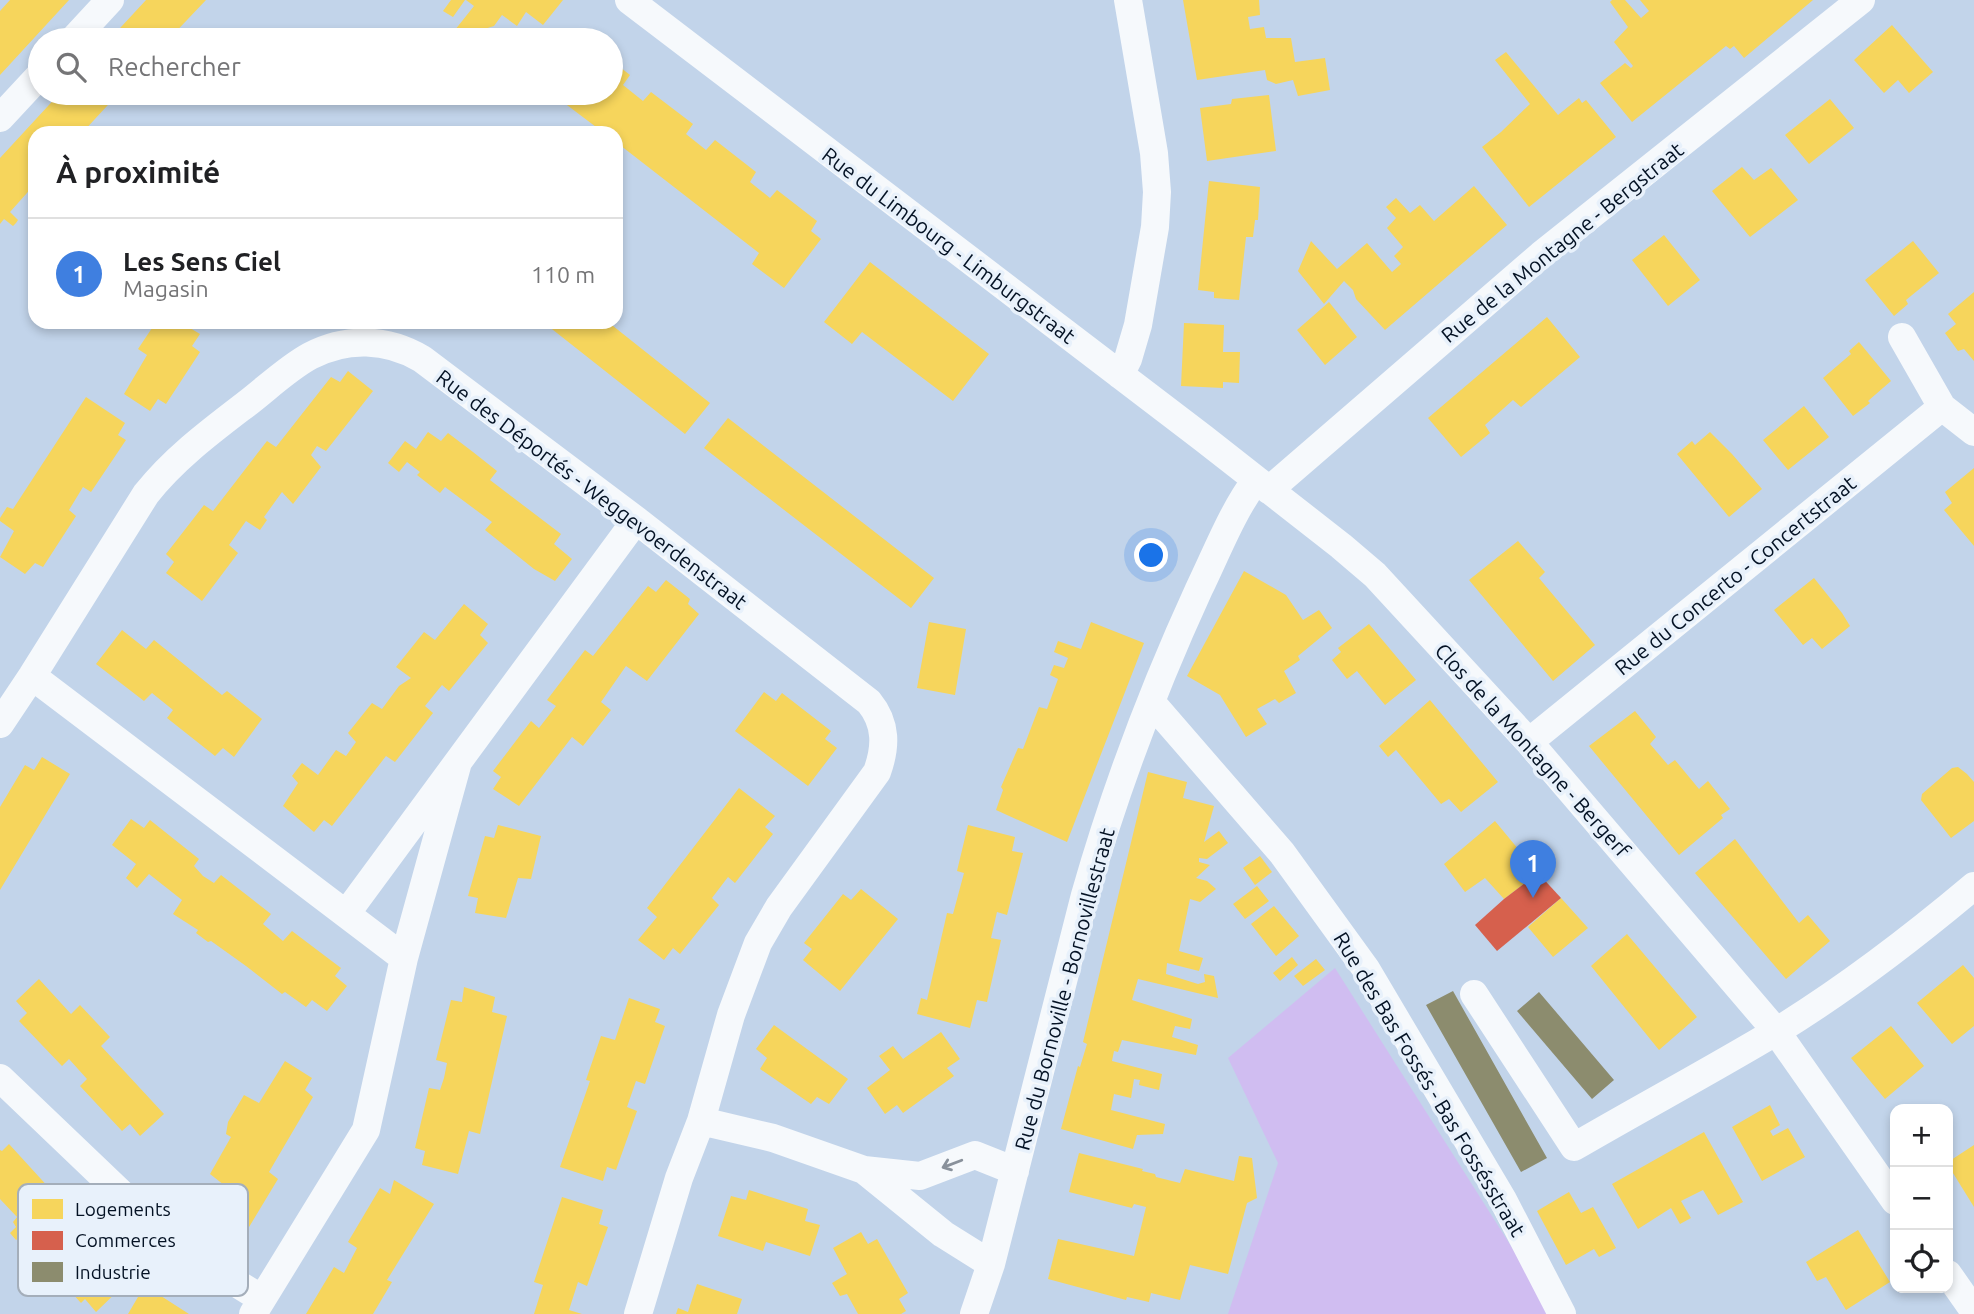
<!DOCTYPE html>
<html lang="fr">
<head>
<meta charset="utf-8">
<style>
	body { margin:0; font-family:Ubuntu,sans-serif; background:#f2f2f2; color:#202124 }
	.controls { position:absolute; right:21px; bottom:21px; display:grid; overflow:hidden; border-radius:14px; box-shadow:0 4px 10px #0003 }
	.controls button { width:63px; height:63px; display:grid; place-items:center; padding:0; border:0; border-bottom:2px solid #e0e0e0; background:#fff; color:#202124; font:35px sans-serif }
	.you { position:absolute; left:1152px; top:556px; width:24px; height:24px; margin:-18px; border:5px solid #fff; border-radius:50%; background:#1a73e8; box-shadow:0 0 0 10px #1a73e833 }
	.badge { display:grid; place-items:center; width:46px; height:46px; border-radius:50%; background:#7c3aed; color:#fff; font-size:23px; font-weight:700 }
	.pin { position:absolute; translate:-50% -58px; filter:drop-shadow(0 2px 4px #0008) }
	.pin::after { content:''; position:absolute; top:37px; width:24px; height:21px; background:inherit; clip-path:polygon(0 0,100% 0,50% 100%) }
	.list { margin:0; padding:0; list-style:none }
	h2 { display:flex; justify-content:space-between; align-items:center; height:91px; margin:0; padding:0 28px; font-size:30px }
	h2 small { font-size:23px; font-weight:400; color:#757577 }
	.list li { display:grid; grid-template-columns:46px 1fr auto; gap:21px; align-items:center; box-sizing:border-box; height:112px; padding:0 28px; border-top:2px solid #e0e0e0 }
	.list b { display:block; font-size:26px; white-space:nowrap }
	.list p { margin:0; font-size:23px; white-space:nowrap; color:#757577 }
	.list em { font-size:23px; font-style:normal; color:#757577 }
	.icon { flex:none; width:38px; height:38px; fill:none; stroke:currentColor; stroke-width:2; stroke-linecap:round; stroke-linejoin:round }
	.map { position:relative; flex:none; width:1974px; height:1314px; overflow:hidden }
	.search { position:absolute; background:#fff; box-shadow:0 4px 10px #0003; left:28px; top:28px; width:595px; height:77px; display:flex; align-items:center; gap:18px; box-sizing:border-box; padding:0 24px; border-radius:38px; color:#757577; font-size:26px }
	.panel { position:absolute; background:#fff; box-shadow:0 4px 10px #0003; left:28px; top:126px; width:595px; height:203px; border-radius:21px }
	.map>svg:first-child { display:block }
</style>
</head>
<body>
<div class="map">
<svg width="1974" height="1314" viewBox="0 0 1974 1314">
	<rect width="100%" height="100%" fill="#c2d4ea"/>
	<path fill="#d0bdf1" d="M1335 968 1554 1314H1228L1278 1163 1228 1058Z"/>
	<path fill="#f6d55c" d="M10 0H69L0 75V11Z
		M146 0H206L168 40H109Z
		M451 0H465L453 17 443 11Z
		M466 0H563L543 25 526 12 517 26 502 15 494 26 478 31 474 28 464 40H447L474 6Z
		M1183 0H1259L1260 15 1248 17 1250 29 1264 27 1266 38H1291L1295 62 1325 58 1330 90 1298 96 1293 80 1276 84 1267 80 1265 70 1197 80Z
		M1612 0H1625L1641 18 1649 11 1640 0H1813L1744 58 1734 46 1730 49 1726 46 1632 122 1600 83 1625 63 1631 68 1633 66 1614 42 1628 27 1610 2Z
		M1892 25 1933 72 1909 93 1898 80 1884 93 1854 60Z
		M1506 52 1558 115 1579 98 1582 103 1586 100 1616 137 1529 207 1482 147 1501 132 1530 104 1495 60Z
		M611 60 630 75 623 85 643 101 651 92 693 124 686 134 706 150 715 140 756 172 750 182 770 198 777 190 817 221 811 231 821 239 784 288 752 264 759 253 616 142V133H604L551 93H611Z
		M60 93H119L82 133H35V184L10 212 18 220 16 223 13 226 4 219 0 224V158Z
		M1269 95 1276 151 1207 161 1200 108 1231 104 1232 99Z
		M1830 99 1854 128 1809 164 1785 135Z
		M1742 167 1754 180 1771 168 1798 200 1750 237 1712 191Z
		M1209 181 1260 187 1258 220H1255L1253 237H1246L1239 300 1214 298V292L1198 290Z
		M1474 186 1507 225 1385 330 1356 299 1353 290 1344 281 1324 304 1298 271 1311 241 1337 269 1367 243 1392 272 1401 264 1394 256 1403 247 1387 228 1396 218 1386 207 1396 198 1410 213 1420 205 1434 221Z
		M1664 235 1700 280 1668 306 1632 260Z
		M1913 241 1939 273 1906 300 1908 304 1894 316 1865 280Z
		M870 262 989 354 953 401 862 332 852 344 824 322Z
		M1974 292V361L1964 349 1958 351 1945 333 1956 324 1948 314Z
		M1329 302 1357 337 1325 365 1297 330Z
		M1547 317 1580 357 1521 407 1513 400 1485 425 1490 433 1461 457 1428 418Z
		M156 322H180L200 334 192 346 200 352 166 404 158 399 150 411 124 394 147 355 138 349Z
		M543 322H608L710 403 685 434Z
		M1184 323 1224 325 1223 352H1240L1239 383 1223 382V388L1181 386Z
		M1859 342 1891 381 1868 401 1870 403 1853 416 1823 378 1851 354 1849 351Z
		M348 371 373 391 326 451 317 446 311 455 321 467 293 504 282 492 264 517 267 520 260 530 246 521 229 545 238 553 202 601 166 573 174 562 166 554 204 505 213 511 267 441 276 447 331 377 340 382Z
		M86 397 125 423 118 435 126 440 91 492 83 487 69 510 76 516 43 567 35 563 25 574 0 557 14 531 0 521V518L7 507 13 509Z
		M1804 406 1829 437 1788 470 1763 440Z
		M728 418 934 578 911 608 704 448Z
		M428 432 441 441 448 433 473 452 497 471 490 480 561 534 554 544 572 559 555 581 534 569 485 530 492 522 445 487 440 493 417 475 420 472 407 462 399 472 388 463 405 441 416 449Z
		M1710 432 1732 454 1762 489 1729 517 1677 454 1692 441 1695 445Z
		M1974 468V546L1944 510 1952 503 1945 492Z
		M1518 541 1545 572 1539 578 1595 645 1553 681 1469 580Z
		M1244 571 1286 595 1303 620 1319 610 1332 628 1298 656 1300 660 1284 671 1296 693 1279 703 1275 699 1257 709 1267 724 1246 737 1220 695 1187 676Z
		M1814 578 1842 613 1850 626 1822 649 1812 638 1803 645 1774 610Z
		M666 580 690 599 688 604 699 614 647 681 626 666 601 702 611 710 583 746 572 737 519 806 493 789 501 777 493 771 531 721 539 728 556 706 547 700 585 650 593 656 648 586 656 592Z
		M464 604 488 624 480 635 488 643 449 691 442 685 425 706 433 713 395 762 386 756 332 826 324 820 314 832 283 806 298 783 292 776 302 763 318 775 336 750 346 756 356 742 348 733 372 703 382 709 399 686 411 678 396 667 424 632 435 640Z
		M929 622 966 629 955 695 917 688Z
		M1091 622 1144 643 1067 842 996 810 1003 790 1001 787 1018 748 1023 749 1039 707 1047 709 1058 679 1050 675 1054 665 1064 668 1068 658 1054 652 1058 641 1081 649Z
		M1369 624 1416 680 1385 705 1357 671 1347 679 1332 660 1341 652 1338 648Z
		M122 630 146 649 154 640 222 695 227 691 262 719 234 757 223 748 215 756 167 718 173 710 152 693 144 701 96 664Z
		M764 692 776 701 782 693 831 731 825 739 837 748 808 786 735 731Z
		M1430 700 1498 782 1461 812 1449 799 1441 804 1396 750 1388 757 1379 746Z
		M1635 711 1656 737 1650 744 1668 765 1675 760 1699 789 1708 781 1730 809 1721 815 1723 818 1679 855 1589 746Z
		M42 757 70 774 0 890V807L25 765 34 770Z
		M1958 767 1967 774 1974 782V821L1951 838 1921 800 1922 794 1952 768Z
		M1148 772 1187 782 1183 798 1214 806 1204 842 1219 831 1228 843 1207 859 1199 858V862L1210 865 1196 878 1207 881 1216 889 1200 902 1190 899 1179 951 1203 958 1199 971 1167 963 1166 974 1198 984 1205 982 1204 974 1214 976 1218 998 1138 979 1132 1000 1192 1019 1190 1029 1175 1026 1172 1037 1198 1045 1196 1055 1122 1040 1118 1052 1114 1051 1112 1061 1162 1074 1159 1090 1139 1085 1140 1080 1134 1079 1131 1098 1114 1094 1111 1110 1165 1124 1163 1134 1137 1135 1133 1149 1061 1129 1078 1066 1080 1067 1087 1044 1083 1042Z
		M739 788 775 816 765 827 773 834 735 883 728 877 712 898 719 905 680 954 673 948 664 960 638 940 657 917 647 908Z
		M131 819 144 828 150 820 199 859 194 866 203 876 214 883 221 875 271 914 263 924 283 941 292 931 341 968 335 976 347 986 327 1011 312 1000 306 1007 285 992 282 994 246 966 211 941 208 942 196 933 198 930 173 914 182 900 149 874 137 888 126 878 136 864 112 845Z
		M1495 821 1538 873 1504 899 1485 878 1465 892 1444 864Z
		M498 825 541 836 531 879 518 878 506 918 475 913 478 898 468 896 485 836 494 838Z
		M968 825 1015 837 1012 851 1023 853 1007 915 997 912 991 938 1001 940 987 1002 977 1000 970 1028 917 1014 921 998 927 1000 947 913 953 914 964 873 957 871Z
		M1735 839 1799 923 1808 915 1830 941 1786 979 1695 873Z
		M1260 856 1272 872 1255 885 1243 868Z
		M1257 886 1269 901 1245 919 1233 904Z
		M861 889 898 919 840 991 803 960 812 949 804 943 843 894 851 900Z
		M1561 898 1588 928 1553 957 1528 927Z
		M1274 906 1299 936 1276 956 1251 924Z
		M1627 934 1697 1017 1659 1050 1591 966Z
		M1292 957 1298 965 1280 981 1273 973Z
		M1316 959 1325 970 1303 986 1294 976Z
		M1963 965 1974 978V1026L1952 1044 1917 1003Z
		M39 979 71 1014 80 1005 110 1037 101 1046 164 1114 140 1136 130 1124 122 1131 80 1086 87 1079 69 1059 62 1066 19 1021 27 1013 16 1001Z
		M464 987 495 997 492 1012 507 1016 480 1134 469 1131 458 1174 422 1165 425 1151 415 1148 429 1088 440 1090 444 1078 447 1063 436 1060 451 1000 462 1002Z
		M629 998 660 1009 655 1022 665 1026 645 1084 636 1081 627 1107 637 1111 616 1170 607 1167 603 1181 560 1167 590 1081 586 1080 601 1036 615 1040Z
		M774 1025 848 1079 829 1104 817 1097 811 1104 760 1069 767 1058 756 1049Z
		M1891 1026 1924 1066 1885 1099 1851 1058Z
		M941 1032 960 1059 947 1068 954 1076 903 1113 897 1105 885 1114 867 1088 890 1070 879 1056 893 1046 903 1059Z
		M285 1061 312 1078 305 1090 313 1097 269 1172 278 1179 246 1232 237 1227 224 1249 199 1234 224 1185 210 1174 231 1137 226 1134 228 1122 244 1095 259 1103Z
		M1770 1105 1780 1125 1770 1131 1773 1136 1788 1128 1805 1157 1762 1181 1732 1127Z
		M1704 1132 1743 1202 1718 1215 1703 1190 1681 1201 1691 1218 1680 1224 1671 1208 1638 1229 1612 1184Z
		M9 1144 51 1190 43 1198 63 1218 70 1211 113 1256 106 1263 125 1284 96 1312 85 1299 81 1303 51 1270 47 1274 36 1264 50 1252 29 1229 16 1240 10 1233 16 1227 13 1222 17 1217 0 1199V1150L2 1151Z
		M1974 1145V1207L1948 1165V1162Z
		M1079 1153 1143 1169 1142 1171 1155 1174 1156 1177 1180 1183 1185 1169 1234 1181 1239 1156 1252 1158 1257 1198 1247 1203 1228 1274 1190 1265 1180 1300 1151 1293 1149 1302 1127 1297 1126 1300 1048 1279 1058 1239 1134 1256 1146 1207 1134 1204 1132 1208 1069 1192Z
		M394 1180 434 1204 387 1280 392 1282 373 1314H306L334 1267 344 1273 357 1248 348 1242 380 1188 390 1194Z
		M749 1190 808 1209 805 1221 820 1225 810 1256 766 1242 763 1251 718 1236 731 1196 746 1200Z
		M1569 1192 1581 1213 1593 1207 1616 1248 1599 1257 1594 1249 1566 1265 1537 1211Z
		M562 1197 603 1210 599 1224 608 1227 587 1286 578 1282 569 1310 582 1314H534L543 1285 534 1282Z
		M1858 1230 1890 1282 1846 1310 1826 1277 1817 1281 1806 1262Z
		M861 1232 868 1244 877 1239 908 1293 899 1299 906 1311 901 1314H858L847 1294 840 1296 832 1283 847 1274 833 1248Z
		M697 1284 742 1299 737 1314H676L678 1308 688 1312Z
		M145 1285 161 1296 189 1314H128Z"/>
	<path fill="#d6604d" d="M1538 873 1561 898 1497 951 1475 925 1504 899Z"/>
	<path fill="#8c8c6e" d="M1453 991 1547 1158 1521 1172 1426 1005Z
		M1539 992 1614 1080 1592 1099 1517 1011Z"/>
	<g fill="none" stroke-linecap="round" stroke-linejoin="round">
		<path stroke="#f6f9fc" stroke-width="28" d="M629 0 1203 438 1341 546 1375 575 1529 742 1776 1031 1895 1201
			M73 40 110 0
			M0 118 40 75
			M1120 375 1128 359 1138 325 1155 227 1157 192 1154 153 1128 0
			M1942 407 1974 432
			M1269 490 1541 255 1861 0
			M32 676 404 958
			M1151 702 1282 853 1366 969 1503 1200 1562 1314
			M0 724 32 676 146 494C173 460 207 434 241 408 263 392 286 369 310 356 346 337 387 338 422 359L636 520 869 702C887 724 886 747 877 772L779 907 758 943 731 1015 701 1121 773 1138 864 1170
			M1529 742 1942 407 1902 337
			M346 914 636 520
			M1474 994 1574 1147C1641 1108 1710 1071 1777 1031 1847 988 1911 939 1974 886
			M0 1078 175 1245 262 1299
			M991 1264 943 1234 864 1170 920 1176 975 1155 1015 1171
			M1948 1274 1974 1311
			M253 1314 366 1130 404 958 458 762
			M638 1314 679 1178 701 1121
			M974 1314 991 1264 1085 895C1115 790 1154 687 1199 589 1217 552 1232 512 1256 480"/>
	</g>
	<defs><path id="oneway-shaft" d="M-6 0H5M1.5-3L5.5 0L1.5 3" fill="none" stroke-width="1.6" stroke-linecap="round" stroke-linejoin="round" transform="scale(1.75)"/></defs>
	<use stroke="#89919b" href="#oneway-shaft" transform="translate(952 1164) rotate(159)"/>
	<g text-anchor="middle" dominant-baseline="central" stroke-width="7" stroke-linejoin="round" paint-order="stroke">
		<g font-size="21" fill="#041224" stroke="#e8f1fb">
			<text transform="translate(1562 242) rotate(-39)">Rue de la Montagne - Bergstraat</text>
			<text transform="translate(949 245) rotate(37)">Rue du Limbourg - Limburgstraat</text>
			<text transform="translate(592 489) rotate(37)">Rue des Déportés - Weggevoerdenstraat</text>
			<text transform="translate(1735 575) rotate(-39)">Rue du Concerto - Concertstraat</text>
			<text transform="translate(1533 750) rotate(48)">Clos de la Montagne - Bergerf</text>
			<text transform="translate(1064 989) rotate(-75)">Rue du Bornoville - Bornovillestraat</text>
			<text transform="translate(1430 1084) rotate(59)">Rue des Bas Fossés - Bas Fossésstraat</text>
		</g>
	</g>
	<rect x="18" y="1184" width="230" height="112" rx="10" fill="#e8f1fb" stroke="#a4aeba" stroke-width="2"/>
	<rect x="32" y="1199" width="31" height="20" fill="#f6d55c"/>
	<rect x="32" y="1231" width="31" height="19" fill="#d6604d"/>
	<rect x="32" y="1262" width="31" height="20" fill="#8c8c6e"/>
	<g font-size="19" fill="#041224">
		<text x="75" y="1216">Logements</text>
		<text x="75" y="1247">Commerces</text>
		<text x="75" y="1279">Industrie</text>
	</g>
</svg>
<div class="controls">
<button>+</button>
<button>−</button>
<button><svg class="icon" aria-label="locate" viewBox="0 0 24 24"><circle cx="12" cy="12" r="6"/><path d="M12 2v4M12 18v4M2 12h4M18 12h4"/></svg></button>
</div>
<div class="you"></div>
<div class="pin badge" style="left:1533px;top:898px;background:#3f7fe0">1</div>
<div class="search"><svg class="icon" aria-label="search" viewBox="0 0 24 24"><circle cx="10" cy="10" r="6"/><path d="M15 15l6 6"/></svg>Rechercher</div>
<section class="panel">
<h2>À proximité<small></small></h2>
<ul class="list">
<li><span class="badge" style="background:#3f7fe0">1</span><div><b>Les Sens Ciel</b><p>Magasin</p></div><em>110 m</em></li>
</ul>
</section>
</div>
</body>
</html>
